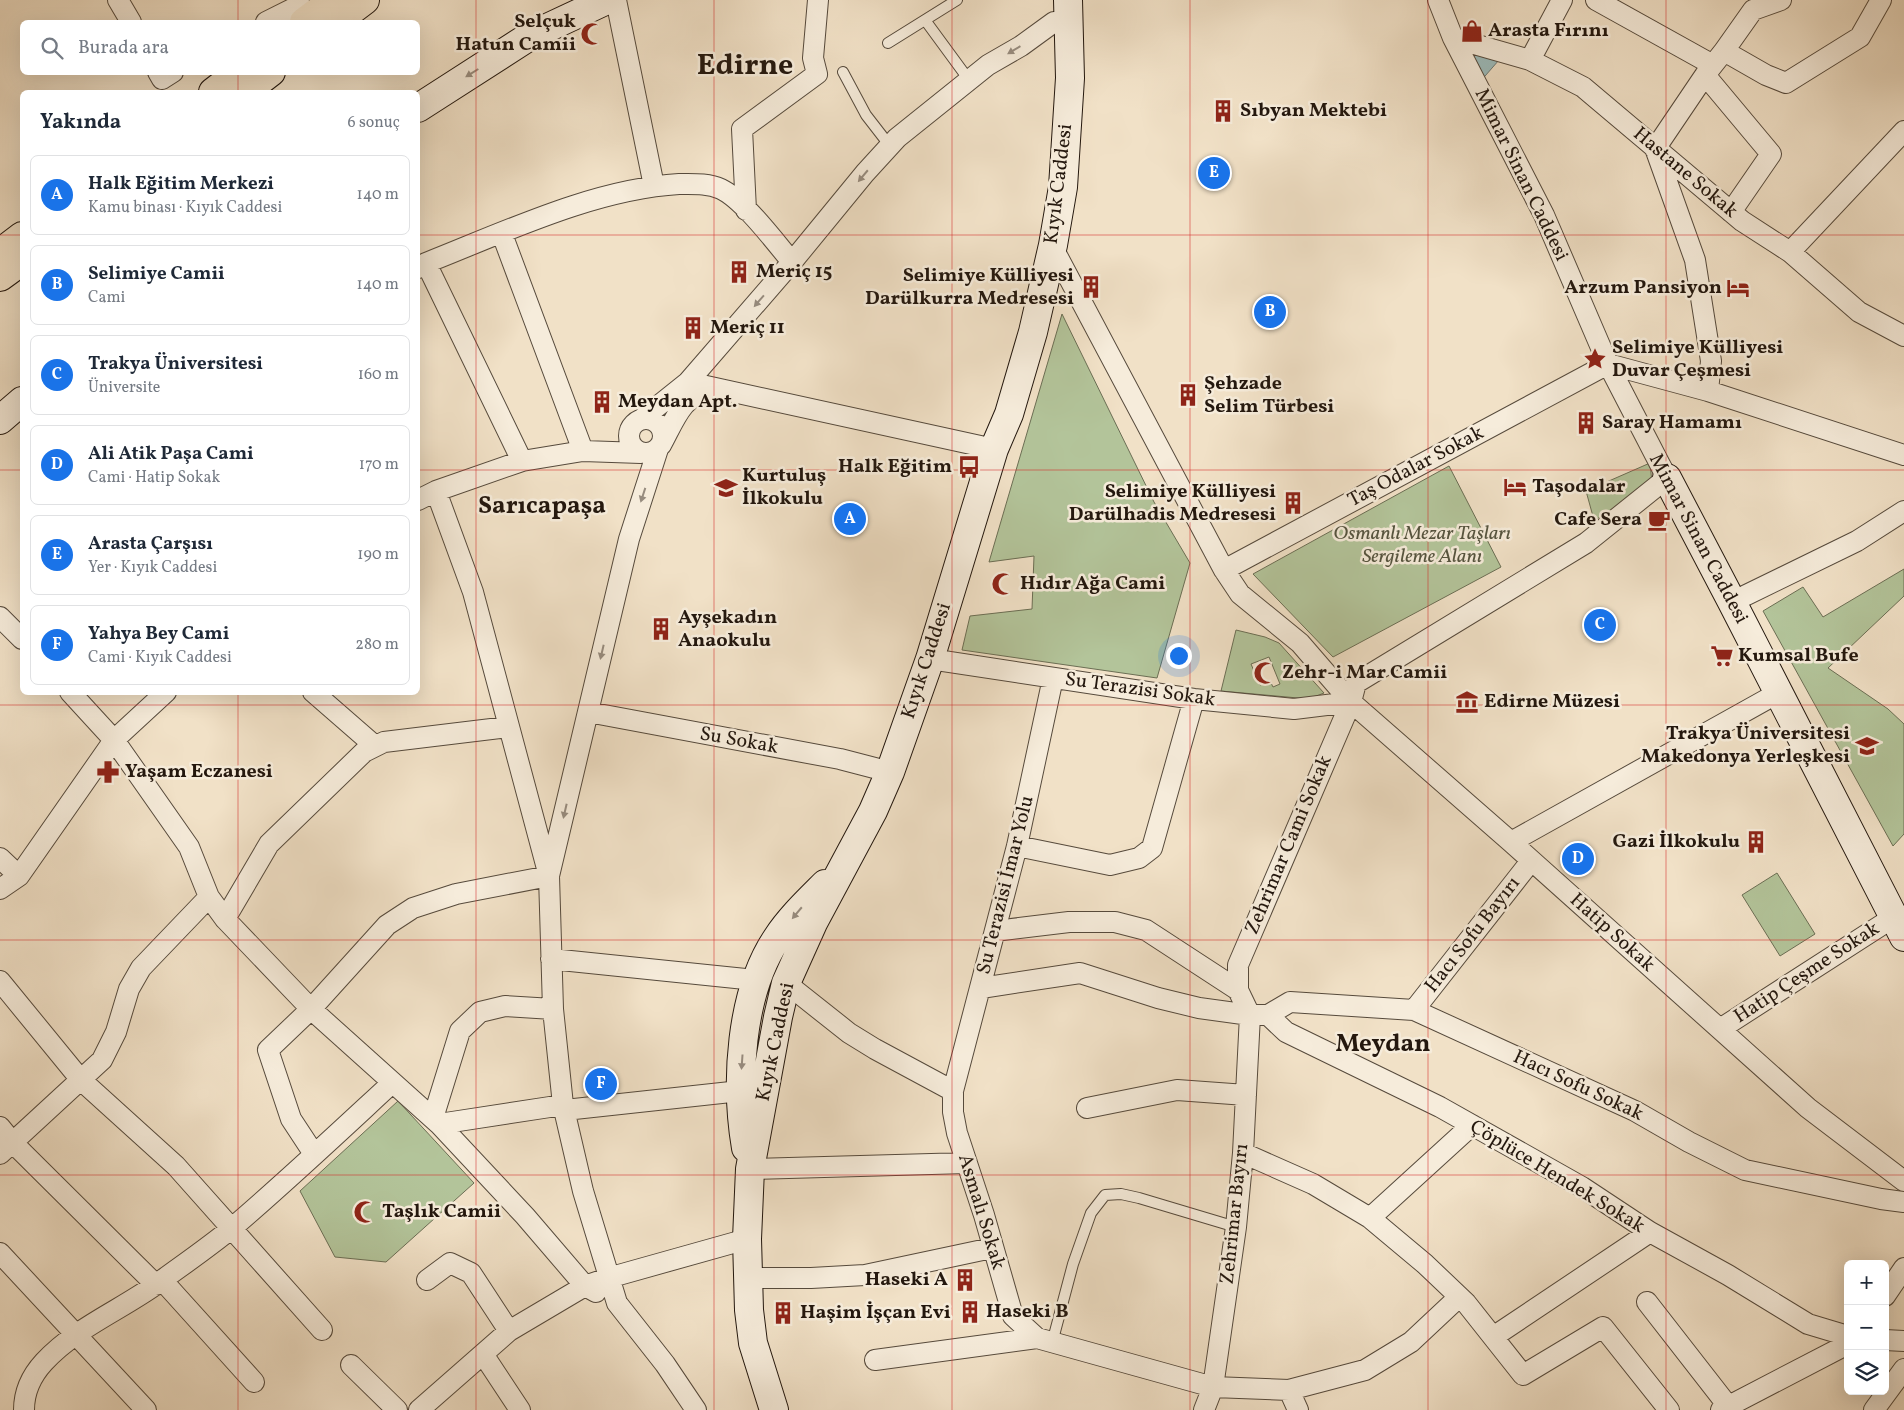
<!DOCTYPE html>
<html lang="tr">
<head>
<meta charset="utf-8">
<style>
	body { margin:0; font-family:Vollkorn,serif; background:#f2f2f3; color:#1f2937 }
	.controls { position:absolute; right:15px; bottom:15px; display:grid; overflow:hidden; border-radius:8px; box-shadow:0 5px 20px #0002 }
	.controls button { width:45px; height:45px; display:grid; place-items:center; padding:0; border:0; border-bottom:1px solid #e0e1e3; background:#fff; color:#1f2937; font:25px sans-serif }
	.you { position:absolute; left:1178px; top:655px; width:18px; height:18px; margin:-12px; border:4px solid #fff; border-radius:50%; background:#1a73e8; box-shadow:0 0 0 8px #1a73e833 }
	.badge { display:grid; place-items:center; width:32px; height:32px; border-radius:50%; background:#1a73e8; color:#fff; font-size:16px; font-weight:700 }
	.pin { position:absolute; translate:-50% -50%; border:2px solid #fff; box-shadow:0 1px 5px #0006 }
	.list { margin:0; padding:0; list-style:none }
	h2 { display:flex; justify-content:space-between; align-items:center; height:65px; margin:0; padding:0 20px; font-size:21px }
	h2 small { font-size:16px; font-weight:400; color:#747a83 }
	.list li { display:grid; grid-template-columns:32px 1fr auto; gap:15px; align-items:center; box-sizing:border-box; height:80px; margin:0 10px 10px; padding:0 10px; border:1px solid #e0e1e3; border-radius:8px }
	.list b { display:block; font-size:19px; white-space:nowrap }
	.list p { margin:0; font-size:16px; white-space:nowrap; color:#747a83 }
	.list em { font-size:16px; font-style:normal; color:#747a83 }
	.icon { flex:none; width:28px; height:28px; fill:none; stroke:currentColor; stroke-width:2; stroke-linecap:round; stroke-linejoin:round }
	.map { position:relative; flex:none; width:1904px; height:1410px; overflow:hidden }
	.search { position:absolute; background:#fff; box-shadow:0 5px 20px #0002; left:20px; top:20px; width:400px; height:55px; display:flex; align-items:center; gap:12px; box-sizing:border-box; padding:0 18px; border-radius:8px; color:#747a83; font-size:19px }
	.panel { position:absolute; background:#fff; box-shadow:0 5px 20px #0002; left:20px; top:90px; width:400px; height:605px; border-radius:8px }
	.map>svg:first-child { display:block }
</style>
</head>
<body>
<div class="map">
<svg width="1904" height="1410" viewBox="0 0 1904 1410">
	<rect width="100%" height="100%" fill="#f1e1c7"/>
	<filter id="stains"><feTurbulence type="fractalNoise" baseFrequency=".004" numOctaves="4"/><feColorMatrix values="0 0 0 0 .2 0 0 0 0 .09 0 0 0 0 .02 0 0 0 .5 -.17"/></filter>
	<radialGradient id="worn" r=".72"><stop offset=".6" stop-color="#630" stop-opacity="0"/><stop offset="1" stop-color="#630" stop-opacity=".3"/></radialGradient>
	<path fill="#b3c49a" stroke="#6b6e54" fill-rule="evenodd" d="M1062 314 1154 502 1190 563 1157 678 962 650 970 616 1032 609 1034 556 989 562Z
		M1650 463 1653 493 1594 520 1586 491Z
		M1449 466 1501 567 1333 657 1253 574Z
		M1904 569V596L1828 668 1888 709 1904 724V834L1893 846 1763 611 1803 587 1823 617Z
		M1236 630 1265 637 1279 643 1324 693 1309 699 1221 691ZM1269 657 1280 684 1273 687 1270 681 1260 685 1251 664Z
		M1777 873 1815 934 1780 956 1742 895Z
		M398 1101 474 1183 386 1262 335 1257 300 1191Z"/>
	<path fill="#9cbcbc" stroke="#6c7a76" d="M1477 49 1499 60 1479 83 1467 59Z"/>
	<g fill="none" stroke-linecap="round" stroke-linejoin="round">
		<defs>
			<path id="lane" d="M925 20 969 80
				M888 43 957 0
				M843 72 866 115 890 146
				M1052 1343 1073 1264 1091 1213 1105 1195 1121 1194 1139 1198 1236 1227"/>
			<path id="street" d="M118 0 131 22
				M616 0 654 186
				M1596 0 1713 65
				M266 22 300 5
				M1453 38 1530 60 1583 87 1742 221 1790 252 1859 312 1904 336
				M1724 51 1766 75 1786 83 1860 37 1881 0
				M1530 60 1562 0
				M158 72 162 79 173 72
				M1705 75 1771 154 1731 212
				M1655 149 1705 75 1724 51 1753 10 1781 0
				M1656 151 1695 260 1711 361 1708 391
				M746 210 742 129 817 74 813 58 818 0
				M502 234 583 451
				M1053 248 1224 570 1240 594 1300 643 1351 702 1511 842 1808 1108 1904 1181
				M1790 252 1904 131
				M426 263 522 461
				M418 268 426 263C505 232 594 189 679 184 693 184 708 183 721 189 744 200 775 242 792 262
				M688 382 994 449
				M643 418 688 382 792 262 865 173 897 138 988 65 1021 46 1054 22
				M629 436a17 17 0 1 1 34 0a17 17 0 1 1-34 0Z
				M661 445C673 424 682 394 709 391
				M436 491 473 592 549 876 553 1009 563 1105 583 1191 617 1303 665 1364 696 1410
				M418 500 436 491 522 461 583 451 641 453
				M1224 570 1608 364 1708 391 1904 455
				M1732 602 1857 541 1904 511
				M0 617 22 639
				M930 659 1194 699 1294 709 1351 702
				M1053 678 1017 846 953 1091V1112L957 1133 984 1215 1013 1316 1037 1338 1213 1387 1289 1390 1365 1370 1411 1342 1459 1297
				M70 692 114 740 189 847 209 897 225 919 311 1009 439 1124 525 1216 585 1286 608 1278 747 1239
				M313 692 375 746
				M588 712 840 759 890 772
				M1511 842 1778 693
				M1017 846 1110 865 1139 858 1152 848 1194 699
				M0 858 19 876
				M0 889 19 876 114 740 166 692
				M225 919 269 844 364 752 384 742 508 727
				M995 931 1069 922H1115L1146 930 1238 990 1250 1015 1243 1153 1236 1227 1213 1387 1204 1410
				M551 959 755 980
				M0 981 81 1080 176 1166 322 1330
				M786 983 849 1033 875 1049 953 1091
				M981 988 1080 973 1158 998 1199 1008 1250 1015H1268L1290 1002 1414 1010 1635 1111 1689 1142 1745 1170 1881 1199 1904 1202
				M1238 990V965L1351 702 1356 683 1586 543 1667 478 1608 364 1544 215 1453 38 1438 0
				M1414 1010 1531 861
				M1268 1015 1286 1032 1440 1107 1582 1187 1650 1232 1728 1275 1808 1324 1848 1336
				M1720 1029 1894 917
				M1087 1108 1177 1090 1246 1095
				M565 1110 740 1091
				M433 1118 460 1031 480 1012 505 1006 553 1009
				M439 1124 563 1105
				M0 1127 13 1143 156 1285
				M1243 1153 1313 1184 1370 1218 1425 1264 1466 1303 1523 1375 1603 1327 1669 1410
				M0 1154 102 1060 116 1032 129 989 141 968 209 897
				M314 1154 291 1119 268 1050 311 1009 387 925 413 908 456 894 549 876 629 539 658 449
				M750 1169 967 1163
				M1370 1218 1472 1125
				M0 1253 146 1410
				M747 1278H811L865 1275 992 1248
				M162 1280 254 1382
				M427 1280 450 1263 471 1273 509 1331
				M1885 1296 1904 1268
				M1647 1302 1728 1406
				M1493 1337 1650 1232
				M1885 1340 1904 1341
				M483 1354 520 1410
				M875 1360 1037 1338
				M351 1365 397 1410
				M1289 1390 1298 1410
				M24 1410C24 1392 32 1375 44 1362 77 1326 126 1308 165 1278 187 1262 210 1246 232 1228 287 1181 339 1132 392 1083
				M419 1410 509 1331 585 1286 596 1292
				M1721 1410 1848 1344
				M1874 1410 1904 1369"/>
			<path id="secondary" d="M418 108 530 36 607 0
				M0 420 22 401
				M1667 478 1732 602 1904 937
				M746 1148C735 1083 740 993 777 938 790 918 808 901 825 884
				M774 1410 753 1343 749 1310 747 1239 750 1169 778 1017 786 983 813 923 873 811 890 772 930 659 994 449 1009 414 1033 332 1053 245 1063 187 1070 78 1068 0"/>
			<path id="primary" d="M304 22 333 0
				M336 22 365 0
				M213 92 239 72
				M245 92 271 72
				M0 253 22 236
				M0 277 22 261"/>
		</defs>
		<use href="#lane" stroke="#564a3c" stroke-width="12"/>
		<use href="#street" stroke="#564a3c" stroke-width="22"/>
		<use href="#secondary" stroke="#23170e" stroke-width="30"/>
		<use href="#primary" stroke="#23170e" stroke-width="30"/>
		<use href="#lane" stroke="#f6ecdb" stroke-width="10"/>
		<use href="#street" stroke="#f6ecdb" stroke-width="20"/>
		<use href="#secondary" stroke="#f6ecdb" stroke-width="28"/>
		<use href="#primary" stroke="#f1e1c7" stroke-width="28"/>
	</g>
	<defs><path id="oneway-solid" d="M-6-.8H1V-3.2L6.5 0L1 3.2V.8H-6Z" transform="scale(1.25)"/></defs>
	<g fill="#978c7f">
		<use href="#oneway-solid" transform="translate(1014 50) rotate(149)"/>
		<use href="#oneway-solid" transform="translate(472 73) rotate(148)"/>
		<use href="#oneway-solid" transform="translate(863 176) rotate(130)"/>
		<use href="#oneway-solid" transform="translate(759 301) rotate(131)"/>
		<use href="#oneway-solid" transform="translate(643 495) rotate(108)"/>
		<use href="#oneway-solid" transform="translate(602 652) rotate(103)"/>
		<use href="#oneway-solid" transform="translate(565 811) rotate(103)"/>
		<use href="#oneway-solid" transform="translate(797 913) rotate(130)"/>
		<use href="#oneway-solid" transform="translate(742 1062) rotate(94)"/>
	</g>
	<path fill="none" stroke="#d62828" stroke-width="1" stroke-opacity="0.55" d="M238 0V22M476 0V1410M714 0V1410M952 0V1410M1190 0V1410M1428 0V1410M1666 0V1410M238 72V92M0 235H22M418 235H1904M0 470H22M418 470H1904M238 692V1410M0 705H1904M0 940H1904M0 1175H1904"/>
	<defs>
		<symbol id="shop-bare" viewBox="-9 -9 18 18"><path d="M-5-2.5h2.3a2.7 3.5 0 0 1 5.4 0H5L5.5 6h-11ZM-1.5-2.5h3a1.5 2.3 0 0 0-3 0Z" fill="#8f2418" stroke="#f6ecdb" stroke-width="2.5" paint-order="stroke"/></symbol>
		<symbol id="mosque-bare" viewBox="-9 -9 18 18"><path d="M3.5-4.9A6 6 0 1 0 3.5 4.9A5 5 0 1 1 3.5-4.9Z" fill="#8f2418" stroke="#f6ecdb" stroke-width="2.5" paint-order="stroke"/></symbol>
		<symbol id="building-bare" viewBox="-9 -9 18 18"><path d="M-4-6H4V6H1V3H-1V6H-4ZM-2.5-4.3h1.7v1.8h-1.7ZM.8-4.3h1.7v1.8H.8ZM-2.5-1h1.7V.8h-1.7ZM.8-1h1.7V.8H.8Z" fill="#8f2418" stroke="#f6ecdb" stroke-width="2.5" paint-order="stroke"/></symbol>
		<symbol id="hotel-bare" viewBox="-9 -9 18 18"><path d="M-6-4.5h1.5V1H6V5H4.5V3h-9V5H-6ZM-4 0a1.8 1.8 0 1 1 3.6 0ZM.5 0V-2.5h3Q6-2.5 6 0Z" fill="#8f2418" stroke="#f6ecdb" stroke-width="2.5" paint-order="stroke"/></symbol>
		<symbol id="sight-bare" viewBox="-9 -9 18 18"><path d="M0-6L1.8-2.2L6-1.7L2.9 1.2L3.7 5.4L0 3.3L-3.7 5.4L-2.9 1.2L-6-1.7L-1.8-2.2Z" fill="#8f2418" stroke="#f6ecdb" stroke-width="2.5" paint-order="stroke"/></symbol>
		<symbol id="bus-bare" viewBox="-9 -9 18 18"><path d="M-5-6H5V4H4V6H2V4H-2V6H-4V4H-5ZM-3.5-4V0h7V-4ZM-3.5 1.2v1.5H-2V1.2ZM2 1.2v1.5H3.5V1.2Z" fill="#8f2418" stroke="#f6ecdb" stroke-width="2.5" paint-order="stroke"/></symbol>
		<symbol id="school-bare" viewBox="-9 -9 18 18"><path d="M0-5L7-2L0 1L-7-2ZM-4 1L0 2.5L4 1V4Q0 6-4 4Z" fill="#8f2418" stroke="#f6ecdb" stroke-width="2.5" paint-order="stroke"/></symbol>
		<symbol id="cafe-bare" viewBox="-9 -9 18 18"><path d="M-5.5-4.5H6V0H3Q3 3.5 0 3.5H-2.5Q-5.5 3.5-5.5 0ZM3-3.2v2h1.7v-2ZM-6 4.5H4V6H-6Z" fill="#8f2418" stroke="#f6ecdb" stroke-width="2.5" paint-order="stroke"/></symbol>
		<symbol id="supermarket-bare" viewBox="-9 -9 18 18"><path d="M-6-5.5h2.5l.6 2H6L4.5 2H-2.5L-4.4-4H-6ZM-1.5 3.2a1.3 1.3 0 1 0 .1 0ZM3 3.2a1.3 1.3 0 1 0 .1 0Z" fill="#8f2418" stroke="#f6ecdb" stroke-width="2.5" paint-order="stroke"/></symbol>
		<symbol id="museum-bare" viewBox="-9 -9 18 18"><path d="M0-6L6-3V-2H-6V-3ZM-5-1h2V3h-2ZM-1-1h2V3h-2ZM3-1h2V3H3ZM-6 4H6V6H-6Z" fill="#8f2418" stroke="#f6ecdb" stroke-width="2.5" paint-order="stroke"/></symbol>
		<symbol id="university-bare" viewBox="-9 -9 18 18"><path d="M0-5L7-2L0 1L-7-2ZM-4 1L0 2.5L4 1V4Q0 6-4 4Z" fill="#8f2418" stroke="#f6ecdb" stroke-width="2.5" paint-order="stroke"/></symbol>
		<symbol id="pharmacy-bare" viewBox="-9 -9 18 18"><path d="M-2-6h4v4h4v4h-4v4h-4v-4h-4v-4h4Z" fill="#8f2418" stroke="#f6ecdb" stroke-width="2.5" paint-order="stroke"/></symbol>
	</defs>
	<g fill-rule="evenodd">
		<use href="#shop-bare" x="1456" y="15" width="32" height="32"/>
		<use href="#mosque-bare" x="576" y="18" width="32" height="32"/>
		<use href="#building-bare" x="1207" y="95" width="32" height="32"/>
		<use href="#building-bare" x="723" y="256" width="32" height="32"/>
		<use href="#building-bare" x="1075" y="271" width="32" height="32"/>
		<use href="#hotel-bare" x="1722" y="272" width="32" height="32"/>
		<use href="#building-bare" x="677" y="312" width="32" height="32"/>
		<use href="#sight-bare" x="1579" y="343" width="32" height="32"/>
		<use href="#building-bare" x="1172" y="379" width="32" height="32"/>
		<use href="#building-bare" x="586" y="386" width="32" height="32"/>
		<use href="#building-bare" x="1570" y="407" width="32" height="32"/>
		<use href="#bus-bare" x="953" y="451" width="32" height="32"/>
		<use href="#hotel-bare" x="1499" y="471" width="32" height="32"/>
		<use href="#school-bare" x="710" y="472" width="32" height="32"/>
		<use href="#building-bare" x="1277" y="487" width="32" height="32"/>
		<use href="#cafe-bare" x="1643" y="504" width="32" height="32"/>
		<use href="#mosque-bare" x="987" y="568" width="32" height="32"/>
		<use href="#building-bare" x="645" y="613" width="32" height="32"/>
		<use href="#supermarket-bare" x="1706" y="640" width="32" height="32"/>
		<use href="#mosque-bare" x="1249" y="657" width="32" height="32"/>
		<use href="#museum-bare" x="1451" y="686" width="32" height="32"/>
		<use href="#university-bare" x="1851" y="730" width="32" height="32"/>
		<use href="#pharmacy-bare" x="92" y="756" width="32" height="32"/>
		<use href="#building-bare" x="1740" y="826" width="32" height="32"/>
		<use href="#mosque-bare" x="349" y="1196" width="32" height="32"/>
		<use href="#building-bare" x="949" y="1264" width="32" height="32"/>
		<use href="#building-bare" x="954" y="1296" width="32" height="32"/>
		<use href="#building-bare" x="767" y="1297" width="32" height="32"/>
	</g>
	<g text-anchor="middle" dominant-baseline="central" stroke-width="5" stroke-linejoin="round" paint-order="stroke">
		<g font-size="20" font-weight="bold" fill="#23170e" stroke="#f6ecdb" text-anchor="start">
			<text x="576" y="22" text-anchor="end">Selçuk<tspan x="576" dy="23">Hatun Camii</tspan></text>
			<text x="1488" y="31">Arasta Fırını</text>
			<text x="1240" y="111">Sıbyan Mektebi</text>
			<text x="756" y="272">Meriç 15</text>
			<text x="1074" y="276" text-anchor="end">Selimiye Külliyesi<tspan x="1074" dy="23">Darülkurra Medresesi</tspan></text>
			<text x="1722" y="288" text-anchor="end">Arzum Pansiyon</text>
			<text x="710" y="328">Meriç 11</text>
			<text x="1612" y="348">Selimiye Külliyesi<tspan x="1612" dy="23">Duvar Çeşmesi</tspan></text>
			<text x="1204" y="384">Şehzade<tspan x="1204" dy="23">Selim Türbesi</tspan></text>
			<text x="618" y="402">Meydan Apt.</text>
			<text x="1602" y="423">Saray Hamamı</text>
			<text x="952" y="467" text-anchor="end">Halk Eğitim</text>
			<text x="742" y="476">Kurtuluş<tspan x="742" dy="23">İlkokulu</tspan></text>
			<text x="1532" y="487">Taşodalar</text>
			<text x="1276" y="492" text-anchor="end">Selimiye Külliyesi<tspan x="1276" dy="23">Darülhadis Medresesi</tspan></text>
			<text x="1642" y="520" text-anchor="end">Cafe Sera</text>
			<text x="1020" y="584">Hıdır Ağa Cami</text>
			<text x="678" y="618">Ayşekadın<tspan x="678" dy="23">Anaokulu</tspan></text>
			<text x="1738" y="656">Kumsal Bufe</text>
			<text x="1282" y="673">Zehr-i Mar Camii</text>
			<text x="1484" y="702">Edirne Müzesi</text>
			<text x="1850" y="734" text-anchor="end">Trakya Üniversitesi<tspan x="1850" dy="23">Makedonya Yerleşkesi</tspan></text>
			<text x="125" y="772">Yaşam Eczanesi</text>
			<text x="1740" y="842" text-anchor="end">Gazi İlkokulu</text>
			<text x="382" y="1212">Taşlık Camii</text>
			<text x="948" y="1280" text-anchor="end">Haseki A</text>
			<text x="986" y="1312">Haseki B</text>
			<text x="800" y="1313">Haşim İşçan Evi</text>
		</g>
		<g font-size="20" fill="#23170e" stroke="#f6ecdb">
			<text transform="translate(1685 173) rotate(40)">Hastane Sokak</text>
			<text transform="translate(1521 175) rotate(64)">Mimar Sinan Caddesi</text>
			<text transform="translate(1059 184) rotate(-83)">Kıyık Caddesi</text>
			<text transform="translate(1416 467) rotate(-28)">Taş Odalar Sokak</text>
			<text transform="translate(1698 539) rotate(62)">Mimar Sinan Caddesi</text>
			<text transform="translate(927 661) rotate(-72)">Kıyık Caddesi</text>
			<text transform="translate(1140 690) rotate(8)">Su Terazisi Sokak</text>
			<text transform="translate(739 741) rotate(10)">Su Sokak</text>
			<text transform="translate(1289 845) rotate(-67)">Zehrimar Cami Sokak</text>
			<text transform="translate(1006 885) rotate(-76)">Su Terazisi İmar Yolu</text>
			<text transform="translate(1612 933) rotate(42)">Hatip Sokak</text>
			<text transform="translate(1473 935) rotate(-52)">Hacı Sofu Bayırı</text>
			<text transform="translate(1807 973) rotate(-33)">Hatip Çeşme Sokak</text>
			<text transform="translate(776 1042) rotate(-78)">Kıyık Caddesi</text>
			<text transform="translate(1578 1086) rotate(25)">Hacı Sofu Sokak</text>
			<text transform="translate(1557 1177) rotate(31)">Çöplüce Hendek Sokak</text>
			<text transform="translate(981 1212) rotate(73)">Asmalı Sokak</text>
			<text transform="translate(1235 1214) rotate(-84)">Zehrimar Bayırı</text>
		</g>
		<g font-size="20" font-style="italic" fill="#55543f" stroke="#f6ecdb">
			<text x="1422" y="534">Osmanlı Mezar Taşları<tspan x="1422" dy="23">Sergileme Alanı</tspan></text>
		</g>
		<g font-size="25" font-weight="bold" fill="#23170e" stroke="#f6ecdb">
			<text x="542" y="506">Sarıcapaşa</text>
			<text x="1383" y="1044">Meydan</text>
		</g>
		<g font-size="30" font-weight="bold" fill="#23170e" stroke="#f6ecdb">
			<text x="745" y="66">Edirne</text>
		</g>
	</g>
	<rect width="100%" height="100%" filter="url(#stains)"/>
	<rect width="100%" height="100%" fill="url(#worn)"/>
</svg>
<div class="controls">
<button>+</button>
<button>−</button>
<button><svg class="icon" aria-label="layers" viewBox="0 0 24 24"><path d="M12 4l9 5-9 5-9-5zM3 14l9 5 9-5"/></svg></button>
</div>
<div class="you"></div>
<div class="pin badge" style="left:850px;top:519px">A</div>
<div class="pin badge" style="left:1270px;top:312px">B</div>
<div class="pin badge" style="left:1600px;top:625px">C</div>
<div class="pin badge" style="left:1578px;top:859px">D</div>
<div class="pin badge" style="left:1214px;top:173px">E</div>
<div class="pin badge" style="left:601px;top:1084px">F</div>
<div class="search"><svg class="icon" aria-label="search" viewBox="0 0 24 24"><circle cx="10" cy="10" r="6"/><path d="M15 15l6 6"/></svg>Burada ara</div>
<section class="panel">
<h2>Yakında<small>6 sonuç</small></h2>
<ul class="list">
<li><span class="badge">A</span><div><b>Halk Eğitim Merkezi</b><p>Kamu binası · Kıyık Caddesi</p></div><em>140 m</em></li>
<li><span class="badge">B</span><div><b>Selimiye Camii</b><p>Cami</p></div><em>140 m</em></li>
<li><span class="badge">C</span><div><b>Trakya Üniversitesi</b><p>Üniversite</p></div><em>160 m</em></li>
<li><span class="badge">D</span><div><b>Ali Atik Paşa Cami</b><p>Cami · Hatip Sokak</p></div><em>170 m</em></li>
<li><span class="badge">E</span><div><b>Arasta Çarşısı</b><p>Yer · Kıyık Caddesi</p></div><em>190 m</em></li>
<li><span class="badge">F</span><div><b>Yahya Bey Cami</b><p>Cami · Kıyık Caddesi</p></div><em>280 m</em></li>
</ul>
</section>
</div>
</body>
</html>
